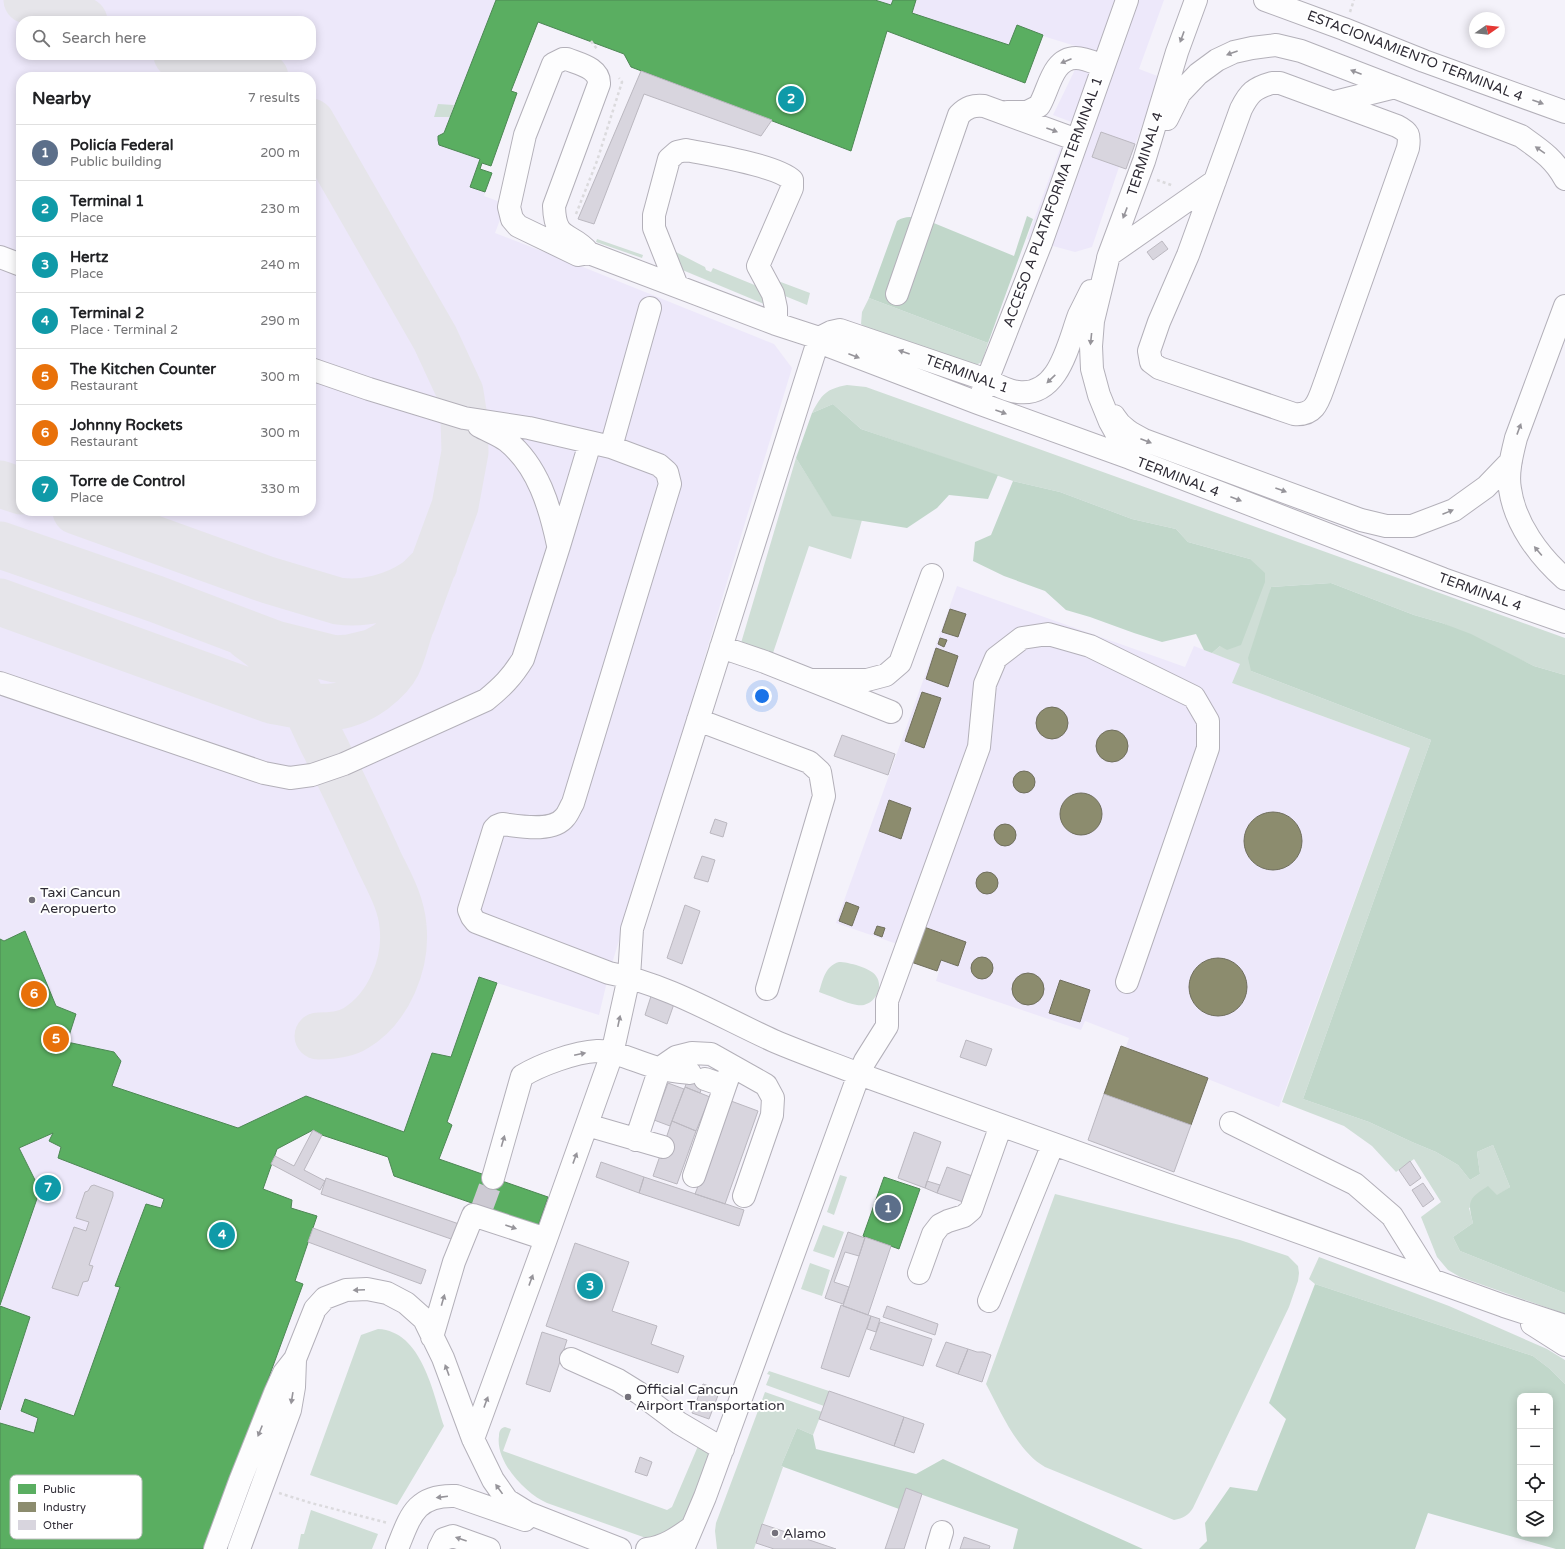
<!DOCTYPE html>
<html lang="en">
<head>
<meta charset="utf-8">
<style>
	body { margin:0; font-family:"Varela Round",sans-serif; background:#f2f2f2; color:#202124 }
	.controls { position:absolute; right:12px; bottom:12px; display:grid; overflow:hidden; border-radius:8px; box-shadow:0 2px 10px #0003 }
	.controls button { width:36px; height:36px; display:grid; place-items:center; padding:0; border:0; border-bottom:1px solid #e0e0e0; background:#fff; color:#202124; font:20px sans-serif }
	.compass { position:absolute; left:1469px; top:12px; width:36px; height:36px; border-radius:50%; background:#fff; box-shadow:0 2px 10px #0003; rotate:76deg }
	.you { position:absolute; left:762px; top:696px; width:14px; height:14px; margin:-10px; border:3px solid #fff; border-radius:50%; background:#1a73e8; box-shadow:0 0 0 6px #1a73e833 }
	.badge { display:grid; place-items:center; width:26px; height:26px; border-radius:50%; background:#2563eb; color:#fff; font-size:13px; font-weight:700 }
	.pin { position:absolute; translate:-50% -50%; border:2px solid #fff; box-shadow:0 1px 4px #0006 }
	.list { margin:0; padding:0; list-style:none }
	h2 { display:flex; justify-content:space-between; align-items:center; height:52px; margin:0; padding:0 16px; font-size:17px }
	h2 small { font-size:13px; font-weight:400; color:#757577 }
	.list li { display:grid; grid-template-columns:26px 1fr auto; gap:12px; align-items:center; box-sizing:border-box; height:56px; padding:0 16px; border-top:1px solid #e0e0e0 }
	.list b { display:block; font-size:15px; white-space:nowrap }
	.list p { margin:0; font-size:13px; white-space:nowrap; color:#757577 }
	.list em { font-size:13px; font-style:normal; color:#757577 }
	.icon { flex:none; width:22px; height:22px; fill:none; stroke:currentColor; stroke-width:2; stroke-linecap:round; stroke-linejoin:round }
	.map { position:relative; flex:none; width:1565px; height:1549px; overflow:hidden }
	.search { position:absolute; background:#fff; box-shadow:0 2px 10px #0003; left:16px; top:16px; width:300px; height:44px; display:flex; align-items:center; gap:10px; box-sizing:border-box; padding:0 14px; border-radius:16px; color:#757577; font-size:15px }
	.panel { position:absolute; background:#fff; box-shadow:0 2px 10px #0003; left:16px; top:72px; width:300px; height:444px; border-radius:16px }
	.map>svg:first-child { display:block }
</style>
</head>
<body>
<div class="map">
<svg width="1565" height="1549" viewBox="0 0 1565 1549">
	<rect width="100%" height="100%" fill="#f4f2fa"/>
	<path fill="#ede8fa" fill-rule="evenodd" d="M0 0H1164L1139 69 1160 77 1126 169 1119 167 1092 247 1075 252 1027 239 1061 146 1074 123 1053 115 1085 49 1043 36 1025 83 887 31 772 120 631 67 624 54 538 23 511 91 517 93 491 166 482 164 480 169 492 173 484 196 506 204 495 233 583 267 774 344 792 368 727 582 663 798 609 973 599 1015 497 983 447 1122 452 1125 439 1159 548 1197 538 1226 394 1176 388 1156 313 1130 277 1149 263 1189 292 1200 291 1208 317 1216 295 1280 303 1284 259 1407 0 1549ZM21 21H311V55H21ZM21 77H311V511H21Z
		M957 586 1185 667 1194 646 1241 664 1232 683 1410 748 1279 1107 1126 1047 1129 1038 1085 1021 1081 1030 936 981 939 971 911 962 900 945 836 923Z"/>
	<path fill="#cfded6" d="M438 104 454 105 450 117H434Z
		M597 239 643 255 642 258 596 242Z
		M670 249 705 267 706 270 711 272 713 268 757 286 769 306 680 269Z
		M778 281 810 293 807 305 785 296Z
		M869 298 988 343 982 362 976 365 865 327 861 324 862 312Z
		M847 385 866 387 1565 638V675L1534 666 1442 623 1414 615 1331 583 1271 587 1251 671 1431 740 1303 1099 1369 1122 1412 1142 1436 1152 1458 1165 1470 1180 1480 1174 1477 1152 1493 1145 1510 1187 1497 1196 1469 1208 1473 1223 1453 1237 1460 1251 1565 1293V1314L1460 1277 1448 1270 1437 1257 1421 1217 1441 1202 1414 1159 1396 1172 1372 1146 1344 1126 1282 1102 1410 748 1232 683 1240 664 1212 653 1220 646 1250 559 1188 542 1176 529 1132 519 1060 492 1013 481 861 429 833 404 812 413C822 394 826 389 847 385Z
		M796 458 832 515 862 520 851 559 809 546 773 653 741 643Z
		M839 962C848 962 871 968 876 976 885 988 873 1008 857 1005 845 1003 831 996 819 992 823 980 825 966 839 962Z
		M840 1175 847 1177 834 1215 827 1212Z
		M1055 1194 1240 1240 1288 1256 1298 1266 1299 1273 1298 1281 1289 1307 1193 1508C1188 1516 1183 1518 1174 1520L1045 1467C1017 1451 1001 1412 986 1384Z
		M823 1225 844 1232 834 1258 813 1251Z
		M1319 1257 1449 1306 1547 1349 1565 1360V1384L1550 1369 1533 1356 1315 1284 1309 1279Z
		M810 1263 830 1270 822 1296 801 1289Z
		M378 1329C422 1331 433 1393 444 1426L397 1505 310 1475 361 1335Z
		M769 1371 829 1391 824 1406 766 1385 770 1375 767 1374Z
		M765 1392 822 1412 813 1435 797 1428 781 1466 783 1467 754 1549H717L715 1531 716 1523Z
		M505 1427 511 1429 503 1451 667 1510 672 1507 704 1432 720 1437 685 1520 659 1537 646 1538 547 1503C526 1494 495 1462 499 1436 499 1432 500 1428 505 1427Z
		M311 1510 378 1534 372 1549H298L301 1534H304Z"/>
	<path fill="#c1d7ca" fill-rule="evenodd" d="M1027 216 1033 219 988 343 869 298 897 221C906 215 913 217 924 219L1014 256Z
		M833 404 861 429 998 475 988 499 949 495 937 508 907 528 832 516 796 458 812 413Z
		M1013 481 1060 492 1132 519 1176 529 1188 542 1250 559 1265 573V582L1241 645 1227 650 1220 646 1212 653 1204 650 1196 634 1162 642 1134 633 1090 617 1066 610 1045 591 1004 576 973 561 975 542 991 535Z
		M1331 583 1414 615 1442 623 1471 634 1534 666 1565 675V1293L1460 1251 1453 1237 1473 1223C1467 1201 1469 1198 1488 1186L1497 1195 1510 1187 1493 1145 1477 1152 1480 1174 1470 1180 1458 1165 1436 1152 1412 1142 1369 1122 1303 1099 1431 740 1251 671 1248 658 1271 587Z
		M1315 1284 1533 1356 1550 1369 1565 1384V1549H1556L1428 1513 1415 1549H1199L1207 1541 1205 1523 1230 1487 1257 1491 1286 1419 1269 1403ZM1520 1396H1550V1534H1520Z
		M797 1428 813 1435 816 1449 916 1474 943 1459 1143 1549H1013L1018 1529 906 1489 899 1509 781 1466Z"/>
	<path fill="#5aae61" stroke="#4d8754" d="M496 0H875L891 5 893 0H916L912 13 1009 45 1017 25 1043 35 1025 83 887 31 851 151 631 67 624 54 538 22 511 91 517 93 491 166 482 163 480 169 492 173 485 192 470 187 480 159 439 145 438 140V136L444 133Z
		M25 931 56 1006 76 1014 67 1042 114 1052 121 1061 112 1086 238 1128 306 1096 404 1132 432 1053 451 1057 479 977 497 983 447 1122 452 1125 439 1159 548 1197 538 1226 394 1176 388 1157 322 1135 313 1130 277 1149 263 1189 292 1200 291 1208 317 1216 295 1281 303 1284 206 1549H0V1423L34 1433 38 1418 21 1411 25 1399 74 1416 120 1287 115 1286 146 1204 161 1208 164 1199 58 1158 61 1147 49 1141 53 1133 19 1148 40 1190 0 1305V939L4 941Z
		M884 1177 920 1189 899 1249 863 1236Z
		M0 1306 30 1317 0 1410Z"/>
	<path fill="#8c8c6e" stroke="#706f5d" d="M950 609 966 614 958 637 942 632Z
		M940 638 947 640 944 647 938 644Z
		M936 648 958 656 948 687 926 679Z
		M922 692 941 698 924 748 905 741Z
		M1036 723a16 16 0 1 1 32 0a16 16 0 1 1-32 0Z
		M1096 746a16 16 0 1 1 32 0a16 16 0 1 1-32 0Z
		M1013 782a11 11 0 1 1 22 0a11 11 0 1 1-22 0Z
		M1060 814a21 21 0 1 1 42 0a21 21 0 1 1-42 0Z
		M889 800 911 808 901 839 879 831Z
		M1244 841a29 29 0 1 1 58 0a29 29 0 1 1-58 0Z
		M994 835a11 11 0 1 1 22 0a11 11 0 1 1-22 0Z
		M976 883a11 11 0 1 1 22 0a11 11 0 1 1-22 0Z
		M846 902 859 907 852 926 839 921Z
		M877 926 885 928 882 937 874 934Z
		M924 927 966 942 958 966 941 960 937 971 911 962Z
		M971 968a11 11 0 1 1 22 0a11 11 0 1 1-22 0Z
		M1189 987a29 29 0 1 1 58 0a29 29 0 1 1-58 0Z
		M1012 989a16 16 0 1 1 32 0a16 16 0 1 1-32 0Z
		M1060 980 1090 990 1080 1022 1049 1013Z
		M1121 1046 1208 1078 1191 1125 1104 1094Z"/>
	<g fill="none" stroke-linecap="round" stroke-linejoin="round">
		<path stroke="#e6e5ea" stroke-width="47" d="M27 0 84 21
			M177 55 205 65 230 64 243 67 265 77
			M0 484 21 491
			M76 511 268 580 338 601C364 605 394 597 416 582 422 577 428 570 434 565
			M0 545 156 599 275 644 335 659 349 658 374 652 385 646 396 638 412 623 455 506 465 452 464 418 460 392 435 338 311 122
			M0 602 271 700C311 707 338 716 374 690 383 683 392 675 397 665 403 653 406 639 410 627
			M248 637C264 648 281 662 291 679 305 701 314 726 326 749 344 786 362 823 379 861 389 882 401 902 403 926 407 963 389 1008 356 1028 345 1035 331 1036 318 1036"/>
	</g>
	<path fill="#d8d5de" stroke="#bbb8c0" d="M641 71 772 120 761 136 644 94 594 224 578 219Z
		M1101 132 1135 144 1126 169 1092 157Z
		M1162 241 1168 249 1153 260 1147 252Z
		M842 735 895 754 888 775 834 756Z
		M715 819 727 823 723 837 710 833Z
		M702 856 715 860 708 882 694 878Z
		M685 905 700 911 682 964 667 958Z
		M652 993 675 1001 667 1024 645 1015Z
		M966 1040 992 1049 986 1066 960 1057Z
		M692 1067 707 1072 700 1093 685 1087Z
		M668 1083 684 1089 670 1126 654 1120Z
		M685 1087 710 1097 696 1131 672 1121Z
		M1104 1094 1191 1125 1174 1172 1088 1140Z
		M731 1101 758 1111 725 1204 695 1194Z
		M672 1121 696 1131 677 1184 653 1176Z
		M313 1130 322 1135 304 1170 325 1181 320 1190 271 1164 275 1156 294 1166Z
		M914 1132 941 1142 925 1188 898 1178Z
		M1410 1161 1421 1178 1410 1186 1399 1170Z
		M601 1162 644 1177 639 1193 596 1177Z
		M947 1167 975 1177 966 1203 937 1193Z
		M49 1175 58 1183 53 1194 41 1193 39 1181Z
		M644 1177 744 1210 739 1226 639 1193Z
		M326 1178 459 1224 454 1240 321 1194Z
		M927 1181 940 1185 937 1193 925 1188Z
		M1423 1183 1434 1199 1423 1207 1412 1190Z
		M94 1185 113 1192V1196L89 1265 93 1266 88 1281 83 1282 78 1296 52 1288 74 1227 86 1231 89 1222 76 1218 85 1192 88 1191 91 1186Z
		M313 1228 426 1270 421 1284 308 1242Z
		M848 1232 865 1238 859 1256 845 1252 834 1282 849 1287 843 1304 825 1298Z
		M865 1237 891 1246 868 1315 843 1306Z
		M575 1243 629 1262 612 1311 657 1326 651 1344 684 1356 678 1373 546 1326Z
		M841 1305 871 1316 849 1377 821 1368Z
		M887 1306 938 1324 935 1335 883 1317Z
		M871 1316 880 1319 876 1332 867 1329Z
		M880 1322 932 1339 923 1366 870 1349Z
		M542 1332 567 1340 550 1392 526 1384Z
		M946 1342 968 1349 958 1374 936 1366Z
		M968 1349 977 1352H983L991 1355 982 1382 958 1374Z
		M703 1384 720 1390 709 1419 692 1413Z
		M829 1391 904 1417 894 1446 819 1419Z
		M904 1417 924 1424 914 1453 894 1446Z
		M640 1457 652 1462 647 1476 635 1472Z
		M906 1488 922 1494 904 1549H885Z
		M762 1524 836 1549H774L756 1543Z
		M964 1537 990 1546 989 1549H960Z"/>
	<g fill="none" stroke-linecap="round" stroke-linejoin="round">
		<path stroke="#cdcad3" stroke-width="22" stroke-dasharray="22 11" stroke-linecap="butt" d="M482 1208 493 1178"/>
		<defs>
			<path id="minor" d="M1196 0 1177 52 1144 161 1109 255 1093 321 1091 346 1092 369 1099 395 1110 422 1130 458 1443 579 1565 622
				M1265 0 1344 29 1424 61 1565 112
				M563 59H567C579 64 600 68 599 84L554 206C555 243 571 231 589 253L578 255 518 226 512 219 509 207 525 135 553 64Z
				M1272 83H1280L1397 126C1409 132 1410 135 1408 148L1326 380C1319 398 1317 416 1294 414L1159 368 1151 362 1149 351 1159 322 1188 255 1241 109C1249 93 1254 88 1272 83Z
				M1335 102 1395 87
				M1007 112H1027L1039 106C1049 90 1052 58 1076 58 1085 58 1095 63 1103 66
				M1167 119 1180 93 1198 74 1217 60 1234 52 1252 48 1276 45 1301 51 1521 136C1539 149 1554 158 1565 179
				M0 257 21 265
				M1108 258 1109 255 1215 181
				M677 286 654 228V215L669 159 677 152 686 150C711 155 776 165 792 180V188L758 266 773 294 776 308V324
				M1091 291C1087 299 1083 307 1079 315 1068 344 1059 397 1018 392 1007 391 997 385 987 380L840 330 831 332 819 338 829 346 978 403 1130 458
				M897 294 959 115C967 107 973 105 984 106L1077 140
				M1565 306 1516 438C1512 454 1507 473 1510 489 1515 524 1539 556 1565 579
				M311 369 369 389 464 418 529 428 611 447 659 465 667 472 670 484 573 803C570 808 568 814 565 817 553 833 519 826 502 824L497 826 494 829 469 910 472 917 476 922 609 973C667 984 721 1017 774 1041 802 1053 831 1063 859 1074L1504 1306 1565 1326
				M982 393 1041 243 1127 0
				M1114 416C1121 428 1132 434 1144 440L1361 520 1386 526H1412L1454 510 1486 487 1511 461
				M479 426C488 431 499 435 507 441 538 466 550 507 558 545
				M611 447 650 308
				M721 647 765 662 891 712
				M811 680H867L886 675 900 663 932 575
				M0 683 264 773 290 778 312 775 344 764 486 700C502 687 512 677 523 659L559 546 590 443
				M698 720 809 762 820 772 824 796 767 989
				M705 1079 725 1086
				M1231 1123 1355 1184 1392 1216 1432 1280
				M587 1125 663 1147
				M636 1140 660 1068 676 1057 692 1053 711 1054 766 1085 773 1098 772 1115 744 1196
				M694 1176 732 1066
				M493 1178 522 1076C540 1065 575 1052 597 1051 615 1050 641 1064 659 1068 669 1071 680 1072 690 1073
				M919 1273 933 1234 940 1225 948 1221 964 1216 971 1210 1001 1125
				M989 1301 1053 1144
				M1532 1324 1565 1345
				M432 1337 454 1262 473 1215 546 1239
				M571 1359 618 1380 639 1393 679 1423 723 1449
				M473 1439 546 1239 612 1054 629 977 632 929 819 338 776 324 589 253
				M215 1549 240 1481 275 1393 284 1373 295 1359 315 1309 325 1298 346 1290 367 1289 387 1293 406 1303 424 1319 443 1358 473 1439 493 1480 507 1500 528 1513 620 1549
				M239 1549 290 1410 294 1387 295 1360
				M397 1549C410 1517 415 1494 456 1496L525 1520
				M439 1549 444 1539 453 1536 489 1549
				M647 1549C664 1547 677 1538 691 1528
				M683 1549 705 1497 859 1074 865 1061 887 1026V1001L979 747 985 684 996 658 1022 638 1048 634 1090 646 1194 697 1208 721V748L1127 982
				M937 1549 942 1532"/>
		</defs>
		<use href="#minor" stroke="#b3b0b9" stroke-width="24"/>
		<path stroke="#dbdadd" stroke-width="2.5" stroke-dasharray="3 3" stroke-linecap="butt" d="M1350 12 1354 0
			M591 41 597 49
			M1157 180 1174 186
			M576 214 597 161 622 82 619 78
			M279 1493 311 1503 388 1523"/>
		<use href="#minor" stroke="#fdfdfe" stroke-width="22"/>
	</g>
	<defs><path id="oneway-solid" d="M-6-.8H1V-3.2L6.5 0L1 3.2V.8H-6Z"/></defs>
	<g fill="#96949a">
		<use href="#oneway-solid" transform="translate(1182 37) rotate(110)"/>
		<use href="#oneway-solid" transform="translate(1232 53) rotate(160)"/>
		<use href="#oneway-solid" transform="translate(1066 61) rotate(157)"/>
		<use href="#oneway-solid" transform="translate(1356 72) rotate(-159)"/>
		<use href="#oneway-solid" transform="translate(1538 102) rotate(20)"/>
		<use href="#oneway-solid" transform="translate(1052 130) rotate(20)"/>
		<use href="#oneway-solid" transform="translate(1540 150) rotate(-145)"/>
		<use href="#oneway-solid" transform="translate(1125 213) rotate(111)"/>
		<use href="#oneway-solid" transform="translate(1091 339) rotate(96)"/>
		<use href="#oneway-solid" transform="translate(904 352) rotate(-161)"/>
		<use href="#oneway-solid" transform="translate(854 356) rotate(21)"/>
		<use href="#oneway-solid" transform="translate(1051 379) rotate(136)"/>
		<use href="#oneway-solid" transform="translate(1001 412) rotate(20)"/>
		<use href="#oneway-solid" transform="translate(1519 429) rotate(-70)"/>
		<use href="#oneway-solid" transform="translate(1146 441) rotate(21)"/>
		<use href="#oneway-solid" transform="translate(1281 490) rotate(20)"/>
		<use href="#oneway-solid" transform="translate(1236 499) rotate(21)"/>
		<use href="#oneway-solid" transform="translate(1448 512) rotate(-22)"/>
		<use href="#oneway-solid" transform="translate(1538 551) rotate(-130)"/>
		<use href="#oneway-solid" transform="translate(619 1021) rotate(-78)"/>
		<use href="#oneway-solid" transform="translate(580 1054) rotate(-12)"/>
		<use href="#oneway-solid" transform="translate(503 1141) rotate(-74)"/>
		<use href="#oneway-solid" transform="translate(575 1158) rotate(-70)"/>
		<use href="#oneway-solid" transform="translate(511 1227) rotate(19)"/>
		<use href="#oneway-solid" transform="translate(531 1280) rotate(-70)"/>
		<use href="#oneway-solid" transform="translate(359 1290) rotate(177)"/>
		<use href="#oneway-solid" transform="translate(443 1300) rotate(-74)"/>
		<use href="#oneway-solid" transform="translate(447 1370) rotate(-110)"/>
		<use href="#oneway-solid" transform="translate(292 1398) rotate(99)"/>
		<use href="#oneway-solid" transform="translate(486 1402) rotate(-70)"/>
		<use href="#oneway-solid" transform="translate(260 1431) rotate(112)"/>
		<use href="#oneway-solid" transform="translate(499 1489) rotate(-126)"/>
		<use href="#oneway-solid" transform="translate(442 1497) rotate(173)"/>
		<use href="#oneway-solid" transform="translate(461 1539) rotate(-161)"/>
	</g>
	<g fill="#74717b" stroke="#fff" stroke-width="1.5">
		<circle cx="32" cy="900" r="4"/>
		<circle cx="628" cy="1397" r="4"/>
		<circle cx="775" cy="1533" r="4"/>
	</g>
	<g text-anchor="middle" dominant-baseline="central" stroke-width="4" stroke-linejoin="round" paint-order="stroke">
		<g font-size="14" fill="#2f2c36" stroke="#fff">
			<text transform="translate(1415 56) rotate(21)">ESTACIONAMIENTO TERMINAL 4</text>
			<text transform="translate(1145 154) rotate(-72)">TERMINAL 4</text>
			<text transform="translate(1053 202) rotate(-70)">ACCESO A PLATAFORMA TERMINAL 1</text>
			<text transform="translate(967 374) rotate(20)">TERMINAL 1</text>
			<text transform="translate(1178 477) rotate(21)">TERMINAL 4</text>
			<text transform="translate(1480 592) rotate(20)">TERMINAL 4</text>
		</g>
		<g font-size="14" fill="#2f2c36" stroke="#fff" text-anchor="start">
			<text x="40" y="892">Taxi Cancun<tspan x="40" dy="16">Aeropuerto</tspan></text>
			<text x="636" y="1389">Official Cancun<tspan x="636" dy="16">Airport Transportation</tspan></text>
			<text x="783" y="1533">Alamo</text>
		</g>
	</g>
	<rect x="10" y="1475" width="132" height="64" rx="6" fill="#fff" stroke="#c1c0c3" stroke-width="1"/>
	<rect x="18" y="1484" width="18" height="10" fill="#5aae61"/>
	<rect x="18" y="1502" width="18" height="10" fill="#8c8c6e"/>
	<rect x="18" y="1520" width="18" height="10" fill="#d8d5de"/>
	<g font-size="11" fill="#2f2c36">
		<text x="43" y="1493">Public</text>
		<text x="43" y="1511">Industry</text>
		<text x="43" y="1529">Other</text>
	</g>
</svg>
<div class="controls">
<button>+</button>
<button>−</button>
<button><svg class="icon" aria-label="locate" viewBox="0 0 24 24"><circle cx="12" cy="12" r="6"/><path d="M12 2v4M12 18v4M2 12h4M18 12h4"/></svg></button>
<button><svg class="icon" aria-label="layers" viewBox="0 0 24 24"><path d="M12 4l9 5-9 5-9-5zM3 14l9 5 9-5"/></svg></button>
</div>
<svg class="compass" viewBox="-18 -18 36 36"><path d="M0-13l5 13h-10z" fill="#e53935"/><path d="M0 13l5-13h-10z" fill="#757577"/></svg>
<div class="you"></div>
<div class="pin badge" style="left:888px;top:1208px;background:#5c6f8a">1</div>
<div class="pin badge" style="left:791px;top:99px;background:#0f9aa8">2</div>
<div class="pin badge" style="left:590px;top:1286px;background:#0f9aa8">3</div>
<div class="pin badge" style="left:222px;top:1235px;background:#0f9aa8">4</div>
<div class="pin badge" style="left:56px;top:1039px;background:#e8710a">5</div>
<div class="pin badge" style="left:34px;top:994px;background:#e8710a">6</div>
<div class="pin badge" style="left:48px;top:1188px;background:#0f9aa8">7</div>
<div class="search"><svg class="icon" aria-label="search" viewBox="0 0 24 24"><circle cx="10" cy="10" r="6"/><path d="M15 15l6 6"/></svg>Search here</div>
<section class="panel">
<h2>Nearby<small>7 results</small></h2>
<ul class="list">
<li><span class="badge" style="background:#5c6f8a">1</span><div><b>Policía Federal</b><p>Public building</p></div><em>200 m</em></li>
<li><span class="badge" style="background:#0f9aa8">2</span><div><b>Terminal 1</b><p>Place</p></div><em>230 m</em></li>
<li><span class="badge" style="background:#0f9aa8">3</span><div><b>Hertz</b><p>Place</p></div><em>240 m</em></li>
<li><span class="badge" style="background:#0f9aa8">4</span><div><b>Terminal 2</b><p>Place · Terminal 2</p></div><em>290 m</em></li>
<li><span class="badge" style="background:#e8710a">5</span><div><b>The Kitchen Counter</b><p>Restaurant</p></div><em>300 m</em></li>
<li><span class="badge" style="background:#e8710a">6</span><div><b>Johnny Rockets</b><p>Restaurant</p></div><em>300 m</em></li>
<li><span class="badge" style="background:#0f9aa8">7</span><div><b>Torre de Control</b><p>Place</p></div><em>330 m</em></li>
</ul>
</section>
</div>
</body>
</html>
